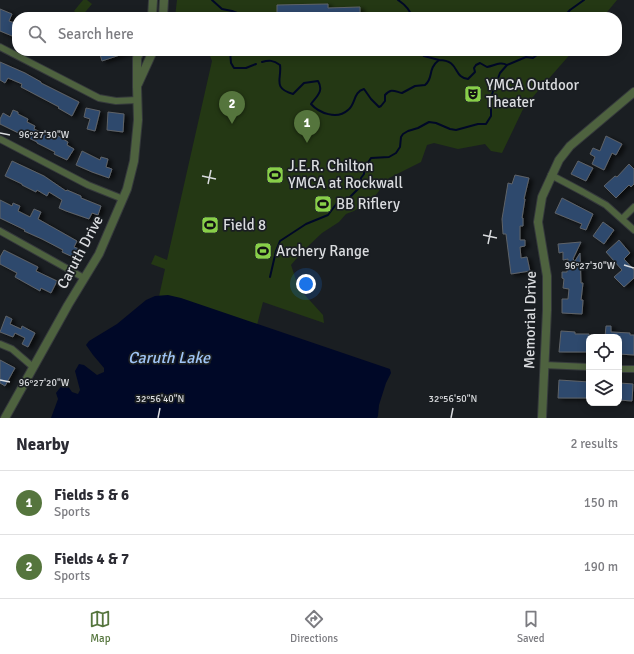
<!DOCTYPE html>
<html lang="en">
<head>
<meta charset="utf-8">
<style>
	body { margin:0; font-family:Signika,sans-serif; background:#f2f2f3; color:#2b2b33 }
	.controls { position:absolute; right:12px; bottom:12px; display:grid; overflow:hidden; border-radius:8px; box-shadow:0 2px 10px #0003 }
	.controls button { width:36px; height:36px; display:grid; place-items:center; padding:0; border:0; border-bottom:1px solid #e1e1e2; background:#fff; color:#2b2b33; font:20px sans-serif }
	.you { position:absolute; left:306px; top:284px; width:14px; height:14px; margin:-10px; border:3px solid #fff; border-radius:50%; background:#1a73e8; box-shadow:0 0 0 6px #1a73e833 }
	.badge { display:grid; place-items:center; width:26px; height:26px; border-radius:50%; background:#55753d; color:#fff; font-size:13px; font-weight:700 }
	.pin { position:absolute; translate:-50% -33px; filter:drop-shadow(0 1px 2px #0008) }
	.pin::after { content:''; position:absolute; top:21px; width:14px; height:12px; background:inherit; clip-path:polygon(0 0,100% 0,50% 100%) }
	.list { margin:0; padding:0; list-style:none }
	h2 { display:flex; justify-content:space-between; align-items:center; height:52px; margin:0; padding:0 16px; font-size:17px }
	h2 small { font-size:13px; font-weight:400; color:#7c7c81 }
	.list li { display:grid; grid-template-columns:26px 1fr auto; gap:12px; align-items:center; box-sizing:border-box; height:64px; padding:0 16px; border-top:1px solid #e1e1e2 }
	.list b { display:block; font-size:15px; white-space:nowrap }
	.list p { margin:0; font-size:13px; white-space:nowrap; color:#7c7c81 }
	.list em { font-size:13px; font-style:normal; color:#7c7c81 }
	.icon { flex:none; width:22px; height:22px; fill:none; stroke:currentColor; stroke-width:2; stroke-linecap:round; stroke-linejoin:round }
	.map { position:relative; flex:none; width:634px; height:418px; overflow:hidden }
	.search { position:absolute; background:#fff; box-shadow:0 2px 10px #0003; left:12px; right:12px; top:12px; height:44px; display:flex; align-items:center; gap:10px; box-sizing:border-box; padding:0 14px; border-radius:16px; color:#7c7c81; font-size:15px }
	.sheet { height:180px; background:#fff }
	nav { display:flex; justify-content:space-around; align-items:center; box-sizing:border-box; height:56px; border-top:1px solid #e1e1e2; background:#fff; font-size:11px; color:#7c7c81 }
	nav a { display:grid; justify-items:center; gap:2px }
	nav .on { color:#55753d }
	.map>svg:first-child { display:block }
</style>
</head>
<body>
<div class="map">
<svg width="634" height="418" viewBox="0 0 634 418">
	<defs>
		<filter id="shadow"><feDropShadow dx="4" dy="2" stdDeviation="2" flood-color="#0009"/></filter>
	</defs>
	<rect width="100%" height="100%" fill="#1a1e22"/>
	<path fill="#243814" d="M83 0H87L92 4 81 17 74 11Z
		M177 0H617L603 17H175Z
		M208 51H573L524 107 502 153 491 151 485 144 458 149 434 143 427 145 421 162 389 178 375 196 354 211 346 214 339 222 322 233 303 251 291 265 296 280 303 293 323 315 324 323 263 302 257 325 158 301 165 269 151 264 155 255 167 260 212 61Z"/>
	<path fill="#000827" d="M168 295 181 298 390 369 391 373 386 383 379 405 378 416 377 418H51L58 399 56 393 63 384 67 385 72 392 78 394 80 390 75 371 79 364 84 365 97 375 104 372V368L93 355 86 345 89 341 117 324 146 300 155 296Z"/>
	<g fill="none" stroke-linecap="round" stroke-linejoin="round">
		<path stroke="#000827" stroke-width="2" d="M212 0 222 9 232 11 237 13 238 17
			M398 0C404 4 410 10 412 17
			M564 17 570 10 584 0
			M230 51 231 63 234 68H246L256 64
			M419 51 424 56 439 60
			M262 62C269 60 273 60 280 65 282 79 272 88 293 94L304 83 318 81C324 91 317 96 311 104 319 113 337 120 348 110 356 104 353 92 364 89L371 99 379 107 381 106 385 101V95C391 88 394 91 402 93L415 86 425 85C434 78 427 69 439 60 460 60 453 78 468 79L475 72 474 68 476 65 480 63 487 67C494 66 500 61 507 65
			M270 277 276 251 280 241 306 224 328 215 337 203 348 199 360 187 361 178 364 174V169L371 158 389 157 396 153 400 147 401 137 403 134 408 131 418 128 429 122 436 123 450 129 456 130 478 124H486L491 116V97L500 73 507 65 526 57 533 58 542 51"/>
	</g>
	<path fill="#2d486d" stroke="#5f6368" filter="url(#shadow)" d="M328 4V8L360 7V17H277V5Z
		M0 9 12 14 9 21 17 24V38L0 31Z
		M99 51H129V52L102 61Z
		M0 62 25 73 41 82V83L79 102 72 116 58 108 59 107 21 87 22 84 8 78 5 83 0 80Z
		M86 108 100 111 95 131 87 129 90 119 84 117Z
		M13 110 18 112V114L28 119 27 122 35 126 34 129 50 137 52 132 68 142 67 145 74 149 67 160 54 154 55 152 37 143V142L0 124V119L3 113 10 117Z
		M108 112 124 114 123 132 107 130Z
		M606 136 622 144 616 155 612 153 604 170 592 164 595 157 590 154 593 148 600 151Z
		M82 151 100 160 101 157 108 159 106 167 112 169 109 178 92 172 76 165Z
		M12 161 44 176 66 191 67 190 81 196V198L101 206 98 215 92 213 89 219 66 211 59 208 62 200 49 192 47 196 37 190 36 192 22 185V184L5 176Z
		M578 161 593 168 586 181 571 174Z
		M629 164 634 169V184L631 187 629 185 616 198 604 186 615 176 617 177Z
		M515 175 529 178 524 199H525L522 218H523V226H520V240H525V246L520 247 521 258 527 257 530 271 511 274 506 234H503L502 219 508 183 512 184Z
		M562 198 593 214 586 230 580 228 582 224 555 213Z
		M0 200 12 206 13 203 20 206 18 211 30 217 34 209 41 212 38 219 77 241 74 247 79 249 75 258 62 252 63 250 42 239 24 231 25 230 0 218Z
		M603 222 614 230 604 244 593 236Z
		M619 240 630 253 624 259 634 270V278L624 287 614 277 622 270 606 252Z
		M581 242 573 259 575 261 580 253 581 283H583L581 300H583L582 314 562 313V299H568L569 289 563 288 564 279 562 278V272H567L568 259 563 260V252L559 253 558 244Z
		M4 250 38 267 36 271 57 281 51 293 41 288 40 291 15 277 17 273 0 264V257Z
		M6 316 12 319 10 324 21 329 22 326 35 333 28 347 22 344 25 338 15 333 13 337 0 332Z
		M606 326H611V332L630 333V335H634V355L619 354V337H605Z
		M561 331 575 332V334H589V352H559Z
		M0 360 15 368 5 386 0 383Z
		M559 380 589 382V398H558Z
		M619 383 633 384 632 401 619 400Z"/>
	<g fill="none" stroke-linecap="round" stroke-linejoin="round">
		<defs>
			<path id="minor" d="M0 47 99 98 116 101 137 100
				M0 139 88 185 123 199
				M551 175 583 192 606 205 634 230
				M622 219 634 207
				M0 231 84 278
				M0 344 12 349 33 367
				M544 365 589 367
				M619 369H634"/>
			<path id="tertiary" d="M152 17 153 0
				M163 17 164 0
				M138 84 153 51
				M5 418 68 305 99 254 127 189 134 161 138 120 137 87V58L140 51
				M542 418 547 310V276L538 222 542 197 559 160 570 146 634 92"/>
		</defs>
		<use href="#minor" stroke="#35393c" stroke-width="8"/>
		<use href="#tertiary" stroke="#35393c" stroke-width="10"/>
		<use href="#minor" stroke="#4e623f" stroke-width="6"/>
		<use href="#tertiary" stroke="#4e623f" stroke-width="8"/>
	</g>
	<path fill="none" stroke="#dadcdf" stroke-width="1.5" d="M0 133 10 135M202 176 216 179M208 184 211 170M483 235 497 238M488 244 491 230M624 265 634 268M0 380 10 382M158 418 160 408M451 418 453 408"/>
	<defs>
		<symbol id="theatre-square" viewBox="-11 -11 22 22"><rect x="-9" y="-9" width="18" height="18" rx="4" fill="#88cf49" stroke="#1a1e22"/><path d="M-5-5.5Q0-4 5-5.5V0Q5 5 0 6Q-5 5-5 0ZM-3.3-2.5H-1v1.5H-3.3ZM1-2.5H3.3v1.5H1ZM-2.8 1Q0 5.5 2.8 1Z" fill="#111"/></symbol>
		<symbol id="stadium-square" viewBox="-11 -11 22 22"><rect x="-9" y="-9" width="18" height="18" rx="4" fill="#88cf49" stroke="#1a1e22"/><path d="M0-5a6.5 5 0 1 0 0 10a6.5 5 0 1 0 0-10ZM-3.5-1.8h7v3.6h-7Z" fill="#111"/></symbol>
	</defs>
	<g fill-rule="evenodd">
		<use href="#theatre-square" x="463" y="84" width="20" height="20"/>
		<use href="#stadium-square" x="265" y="165" width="20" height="20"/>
		<use href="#stadium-square" x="313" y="194" width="20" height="20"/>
		<use href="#stadium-square" x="200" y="215" width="20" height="20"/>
		<use href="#stadium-square" x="253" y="241" width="20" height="20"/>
	</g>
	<g text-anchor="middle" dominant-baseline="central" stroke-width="3.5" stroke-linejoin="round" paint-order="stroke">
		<g font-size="15" fill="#dadcdf" stroke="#1a1e22" text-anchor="start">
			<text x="486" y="85">YMCA Outdoor<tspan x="486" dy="17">Theater</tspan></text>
			<text x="288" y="166">J.E.R. Chilton<tspan x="288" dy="17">YMCA at Rockwall</tspan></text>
			<text x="336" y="204">BB Riflery</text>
			<text x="223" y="225">Field 8</text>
			<text x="276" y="251">Archery Range</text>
		</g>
		<g font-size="15" fill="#dadcdf" stroke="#1a1e22">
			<text transform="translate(80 252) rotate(-62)">Caruth Drive</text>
			<text transform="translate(530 320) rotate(-89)">Memorial Drive</text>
		</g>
		<g font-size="16" font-style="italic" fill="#a0c5f6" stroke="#1a1e22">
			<text x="169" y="358">Caruth Lake</text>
		</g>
	</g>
	<g font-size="10" text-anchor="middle" fill="#dadcdf" stroke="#1a1e22" stroke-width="3.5" stroke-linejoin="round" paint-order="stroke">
		<text x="44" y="138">96°27'30"W</text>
		<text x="590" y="269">96°27'30"W</text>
		<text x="44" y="386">96°27'20"W</text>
		<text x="160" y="402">32°56'40"N</text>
		<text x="453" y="402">32°56'50"N</text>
	</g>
</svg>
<div class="controls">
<button><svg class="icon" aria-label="locate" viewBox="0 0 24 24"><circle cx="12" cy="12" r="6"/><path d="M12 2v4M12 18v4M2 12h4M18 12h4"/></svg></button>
<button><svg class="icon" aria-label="layers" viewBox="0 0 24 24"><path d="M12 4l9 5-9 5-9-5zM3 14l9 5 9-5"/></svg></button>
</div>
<div class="you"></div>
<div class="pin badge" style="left:307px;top:143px">1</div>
<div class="pin badge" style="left:232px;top:124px">2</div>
<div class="search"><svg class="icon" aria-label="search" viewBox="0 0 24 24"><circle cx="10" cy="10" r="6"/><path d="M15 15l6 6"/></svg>Search here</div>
</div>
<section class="sheet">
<h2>Nearby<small>2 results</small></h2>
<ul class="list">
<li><span class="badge">1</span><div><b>Fields 5 &amp; 6</b><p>Sports</p></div><em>150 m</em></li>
<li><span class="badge">2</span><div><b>Fields 4 &amp; 7</b><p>Sports</p></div><em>190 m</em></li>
</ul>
</section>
<nav>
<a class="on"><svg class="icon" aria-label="map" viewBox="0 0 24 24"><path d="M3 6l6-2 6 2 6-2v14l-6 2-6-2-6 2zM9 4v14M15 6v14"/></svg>Map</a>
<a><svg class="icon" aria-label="directions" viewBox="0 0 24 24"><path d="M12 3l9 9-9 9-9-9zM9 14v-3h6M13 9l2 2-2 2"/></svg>Directions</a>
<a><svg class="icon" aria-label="saved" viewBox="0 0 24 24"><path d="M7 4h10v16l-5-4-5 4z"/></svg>Saved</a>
</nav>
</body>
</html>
